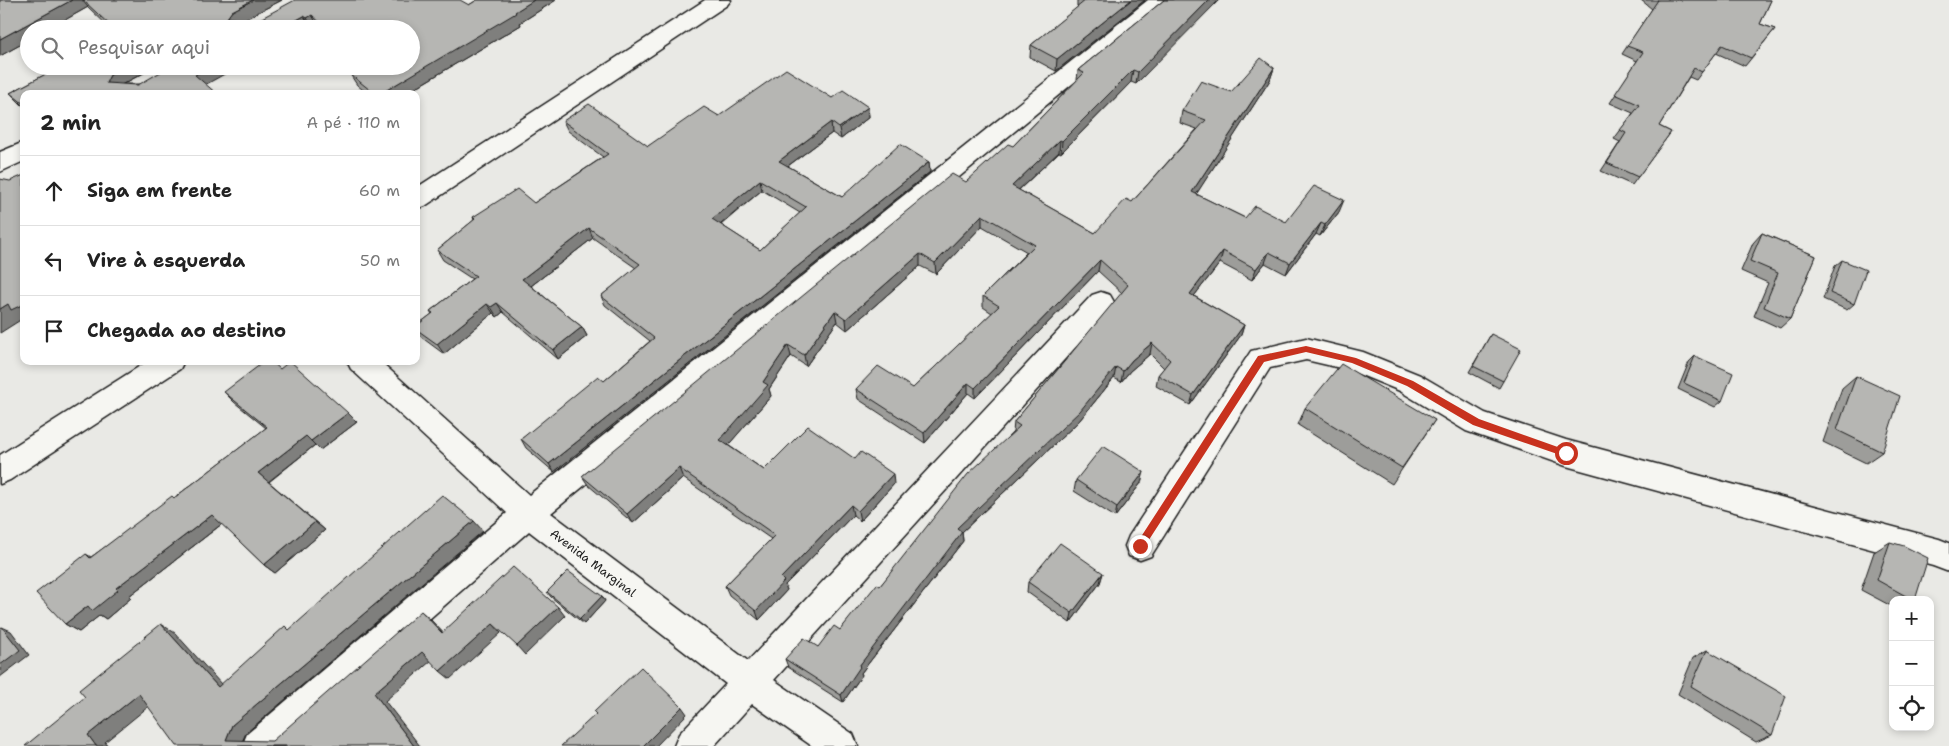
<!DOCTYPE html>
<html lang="pt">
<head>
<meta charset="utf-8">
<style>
	body { margin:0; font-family:"Shantell Sans",sans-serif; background:#f6f6f6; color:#222 }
	.controls { position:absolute; right:15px; bottom:15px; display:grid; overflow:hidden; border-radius:10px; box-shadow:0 2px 8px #0003 }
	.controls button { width:45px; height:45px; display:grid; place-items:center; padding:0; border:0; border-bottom:1px solid #e0e0e0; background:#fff; color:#222; font:25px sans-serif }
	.stop { position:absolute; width:15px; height:15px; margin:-11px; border:4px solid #c8321e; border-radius:50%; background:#fff }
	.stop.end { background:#c8321e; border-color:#fff; box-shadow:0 1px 5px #0008 }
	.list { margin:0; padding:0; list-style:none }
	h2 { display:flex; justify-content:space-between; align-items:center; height:65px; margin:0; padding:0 20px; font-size:21px }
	h2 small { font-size:16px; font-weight:400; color:#767676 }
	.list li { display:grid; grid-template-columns:32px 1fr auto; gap:15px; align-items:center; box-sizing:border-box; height:70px; padding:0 20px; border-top:1px solid #e0e0e0 }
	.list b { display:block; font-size:19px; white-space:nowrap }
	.list em { font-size:16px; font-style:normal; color:#767676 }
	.icon { flex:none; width:28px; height:28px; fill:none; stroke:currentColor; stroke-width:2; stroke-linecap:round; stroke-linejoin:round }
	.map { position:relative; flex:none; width:1949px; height:746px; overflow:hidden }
	.search { position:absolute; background:#fff; box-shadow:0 2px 8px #0003; left:20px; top:20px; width:400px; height:55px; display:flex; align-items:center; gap:12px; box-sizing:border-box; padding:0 18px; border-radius:28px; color:#767676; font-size:19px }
	.panel { position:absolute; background:#fff; box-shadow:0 2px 8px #0003; left:20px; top:90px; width:400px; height:275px; border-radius:10px }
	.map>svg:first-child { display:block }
</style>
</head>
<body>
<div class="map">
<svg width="1949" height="746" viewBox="0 0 1949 746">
	<rect width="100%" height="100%" fill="#e9e9e5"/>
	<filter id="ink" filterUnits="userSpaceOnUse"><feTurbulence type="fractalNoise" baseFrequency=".02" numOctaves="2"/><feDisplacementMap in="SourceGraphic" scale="10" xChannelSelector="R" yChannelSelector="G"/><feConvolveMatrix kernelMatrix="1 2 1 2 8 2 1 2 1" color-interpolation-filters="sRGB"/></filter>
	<g filter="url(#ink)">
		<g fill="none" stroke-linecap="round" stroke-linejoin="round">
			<defs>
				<path id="minor" d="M1148 0H1172L1168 5 551 513 748 661 1092 295 1101 292 1110 295 1114 302 1110 309 774 680 853 734 858 746H812L752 704 714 746H674L679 734 726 684 529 531 285 746H242L247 734 507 513 351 369 347 361H380L529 495Z
					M24 142V161L0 172V152Z
					M1306 338 1363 352 1420 375 1485 413 1566 440 1939 539 1949 543V572L1933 566 1566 466 1466 431 1400 391 1349 370 1306 360 1270 368 1151 556 1140 560 1129 556 1125 546 1129 536 1251 351Z"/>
				<path id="highway" d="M705 0H731L727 5 425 206 416 209V188Z
					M148 361H184L180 369 10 480 0 484V455Z"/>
			</defs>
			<use href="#minor" stroke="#1c1c1c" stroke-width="3"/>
			<use href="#highway" stroke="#1c1c1c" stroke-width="3"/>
			<use href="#minor" fill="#f6f6f2" fill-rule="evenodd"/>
			<use href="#highway" fill="#f6f6f2" fill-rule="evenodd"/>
		</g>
		<path fill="#9d9d9a" stroke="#1c1c1c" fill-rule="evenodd" d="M0 0H282L245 19 258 20 469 5 477 0H556L520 23 521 25 405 94H368L357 85 350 74 411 66V29H321L319 27 315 29H313L311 27 307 29H111L88 7 0 56Z
			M1077 0H1145L1056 71 1030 57 1031 45 1078 7 1077 6Z
			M1164 0 1136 84 1131 82 1061 153 1059 152 1019 190 1095 233 1132 202 1197 129 1180 123 1182 111 1231 92 1274 68 1270 80 1196 194 1245 218 1286 222 1339 212 1320 236 1316 234 1286 274 1265 263 1252 280 1220 263 1194 296 1244 325 1241 335 1190 405 1156 386 1158 375 1164 368 1150 354 1130 371 1121 382 1114 378 1079 421 962 532 963 541 861 673 862 675 843 702 788 667 785 659 818 647 840 630 880 586 1013 432 1014 422 1122 293 1098 271 975 398 968 393 925 443 858 399 856 389 913 388 992 313 983 307V296L1027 252 982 226 936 274 920 266 847 330 837 322 806 366 791 356 769 389 771 396 728 445 764 470 855 459 894 484 860 521 853 515 785 585 787 590 759 620 729 595 725 586 771 539 683 478 633 523 588 485 582 476 1013 146 1077 80 1078 70Z
			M1641 0H1771L1760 24 1775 29 1745 66 1716 53 1696 80 1689 77 1659 126 1671 132 1632 185 1601 171 1620 142 1614 139 1633 113 1610 103 1637 61 1622 54 1652 9Z
			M61 66H157L123 84H206L24 94V107L10 93Z
			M832 98 868 107 869 117 841 139 832 133 788 166 842 197 929 162 930 172 554 472 526 448 521 439 604 381 650 341 605 305 601 296 636 268 593 238 531 286 582 327 587 336 558 359 503 312 497 317 493 313 444 354 421 337 416 330V326L432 314 430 311 472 279 443 260 437 250 474 220 473 217 534 203 603 157 568 131 563 121 648 146 719 116ZM762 190 800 213 760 250 721 225Z
			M1762 233 1816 256 1790 319 1780 328 1754 316 1768 283 1741 271 1753 243Z
			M1842 260 1854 304 1847 310 1823 299 1835 266Z
			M1491 334 1503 381 1499 388 1469 372Z
			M1695 356 1722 401 1715 407 1678 389 1689 362Z
			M1856 376 1882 452 1866 463 1823 442 1842 388Z
			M224 392 357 422 320 450 315 445 269 482 325 530 275 573 264 565 222 524 129 596 131 598 106 619 100 615 79 632 65 624 86 554 91 557 174 498 266 428 234 402Z
			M1305 408 1435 420 1392 484 1298 425Z
			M1076 480 1141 483 1115 517 1074 491Z
			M1890 542 1915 600H1893V607L1861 590 1874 552Z
			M1103 573 1100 583 1070 623 1027 592 1028 582Z
			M547 592 602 596 605 601 584 624 551 597Z
			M1707 650 1772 735 1756 742 1678 694 1693 658Z"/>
		<path fill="#7f7f7d" stroke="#1c1c1c" d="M72 0H82L88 7 49 29H29V40L0 56V39Z
			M253 0H282L239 22 227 18 232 11Z
			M534 0H556L520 23 521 25 405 94H380Z
			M1131 0H1145L1056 71 1057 59Z
			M1209 0H1219L1136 84 1138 72Z
			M312 15 319 27 315 29H313L307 18Z
			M304 16 311 27 307 29H280Z
			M127 66H157L119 86 106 83 110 75Z
			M210 66H239L203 86 195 75Z
			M1274 68 1270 80 1190 204 1192 192Z
			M1133 70 1131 82 1061 153 1062 141Z
			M868 107 869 117 841 139 839 128Z
			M831 122 832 133 781 171 779 161Z
			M1060 140 1059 152 1011 197 1012 186Z
			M929 162 930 172 554 472 549 464Z
			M760 180 762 190 715 229 712 219Z
			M1344 200 1339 212 1320 236 1325 225Z
			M982 215V226L936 274 935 263Z
			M1321 223 1316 234 1286 274 1290 263Z
			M589 228 593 238 527 289 522 279Z
			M1223 251 1220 263 1187 305 1190 294Z
			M1269 252 1265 263 1252 280 1256 269Z
			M920 254V266L847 330 846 319Z
			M1100 260 1098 271 975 398V388Z
			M497 303 503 312 497 317 491 307Z
			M8 304H24V320L22 319 0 333V309Z
			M487 304 493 313 444 354 437 344Z
			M835 311 837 322 806 366 804 355Z
			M1244 325 1241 335 1190 405 1193 395Z
			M582 327 587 336 558 359 553 350Z
			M1152 343 1150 354 1130 371 1121 382 1123 371 1132 360Z
			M788 345 791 356 769 389 771 396 724 450 720 440 763 382Z
			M1116 367 1114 378 1079 421 962 532 963 541 861 673 862 675 843 702 841 695 859 666 957 528Z
			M968 383V393L925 443 924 433Z
			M348 413 357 422 320 450 311 441Z
			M306 436 315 445 268 482 258 473Z
			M679 468 683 478 633 523 627 514Z
			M1144 472 1141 483 1115 517 1117 507Z
			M893 474 894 484 860 521 858 511Z
			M851 505 853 515 785 585 787 590 759 620 756 611 781 578Z
			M212 515 223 523 129 596 131 598 106 619 100 615 79 632 65 624 88 606 116 588Z
			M474 521 483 531 246 733 240 746 226 740 232 725Z
			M315 522 325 530 275 573 264 565Z
			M1103 573 1100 583 1070 623 1072 613Z
			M602 596 605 601 584 624 580 619Z
			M558 607 565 616 525 655 517 646Z
			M421 611 431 620 452 642 442 633Z
			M161 624 175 633 231 695 218 687Z
			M493 624 501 633 450 679 440 671Z
			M2 627 11 631 29 655 0 677Z
			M422 652 432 660 385 701 420 746H414L374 693Z
			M139 694 154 702 105 742 108 746H96L88 735Z
			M682 707 687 714 656 746H643Z"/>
		<path fill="#b6b6b3" stroke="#1c1c1c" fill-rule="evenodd" d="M0 0H72L0 39Z
			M83 0H253L232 11 227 18 258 20 295 0H460L469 5 477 0H534L515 12 516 13 380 94H375L350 74 363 66H411V29H327L312 15 307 18 304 16 280 29H114Z
			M1086 0H1131L1057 59 1031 45Z
			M1164 0H1209L1138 72 1133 70 1062 141 1060 140 1012 186 1095 233 1126 199 1132 202 1206 120 1182 111 1201 81 1231 92 1261 58 1274 68 1192 192 1245 218 1255 206 1286 222 1314 186 1344 200 1325 225 1321 223 1290 263 1269 252 1256 269 1223 251 1190 294 1244 325 1193 395 1158 375 1170 360 1152 343 1132 360 1123 371 1116 367 1080 411 957 528 962 532 859 666 860 667 841 695 785 659 804 638 818 647 834 626 840 630 877 584 880 586 968 474 1020 426 1014 422 1128 285 1100 260 975 388 968 383 924 433 856 389 878 366 913 388 999 306 983 296 1035 245 982 215 935 263 920 254 846 319 835 311 804 355 788 345 763 382 768 385 720 440 764 470 808 426 855 459 861 452 893 474 858 511 851 505 781 578 784 581 756 611 725 586 775 535 679 468 627 514 582 476 952 174 966 182 1008 144 1013 146 1084 73 1078 70Z
			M1657 0H1771L1760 24 1775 29 1751 58 1722 45 1702 72 1694 68 1659 126 1671 132 1638 177 1607 163 1626 133 1620 130 1640 105 1615 94 1643 52 1627 46 1658 0Z
			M61 66H127L110 75 106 83 138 85 171 66H210L195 75 217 94H24V104L10 93Z
			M786 69 832 98 843 90 868 107 839 128 831 122 779 161 842 197 900 144 929 162 549 464 521 439 598 376 604 381 654 338 601 296 640 264 589 228 522 279 582 327 553 350 497 303 491 307 487 304 437 344 416 329V326L433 313 430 311 476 276 437 250 475 219 473 217 517 189 534 203 608 154 563 121 589 104 648 146 704 107 719 116ZM760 180 806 207 760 250 712 219Z
			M24 175V304L11 310 8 304 0 309V179L10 181Z
			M1762 233 1816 256 1790 319 1764 307 1778 273 1750 261Z
			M1842 260 1866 270 1854 304 1830 293Z
			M1491 334 1521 349 1503 381 1473 366Z
			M1695 356 1733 373 1722 401 1684 383Z
			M265 361H271L280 369 290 361 348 413 311 441 306 436 258 473 315 522 264 565 212 515 116 588 118 590 92 611 88 606 65 624 36 593 86 554 90 558 172 496 174 498 267 427 224 392Z
			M1341 364 1435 420 1402 468 1305 408Z
			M1856 376 1900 396 1882 452 1837 430Z
			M1103 446 1144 472 1117 507 1076 480Z
			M442 495 474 521 232 725 226 740 272 741 421 611 442 633 513 567 558 607 517 646 493 624 440 671 422 652 374 693 414 746H177L139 694 88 735 96 746H25L85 697 79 690 161 624 218 687 285 626 289 630Z
			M1890 542 1904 546 1928 558 1915 600H1913L1877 580Z
			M1060 543 1103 573 1072 613 1028 582Z
			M568 571 602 596 580 619 547 592Z
			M2 627 20 650 0 665V628Z
			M1707 650 1786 696 1772 735 1691 686Z
			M641 667 682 707 643 746H561L596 714 594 712Z"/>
	</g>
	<path fill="#c8321e" d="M1306 346 1356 358 1413 381 1479 419 1569 451 1570 453 1566 457 1473 425 1407 386 1352 363 1306 352 1264 362 1143 549H1137V543L1258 356Z"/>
	<g text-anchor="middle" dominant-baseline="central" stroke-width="4" stroke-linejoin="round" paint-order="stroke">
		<g font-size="12" fill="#1c1c1c" stroke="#f6f6f2">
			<text transform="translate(593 563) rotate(37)">Avenida Marginal</text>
		</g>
	</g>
</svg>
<div class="controls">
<button>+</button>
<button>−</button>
<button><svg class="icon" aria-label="locate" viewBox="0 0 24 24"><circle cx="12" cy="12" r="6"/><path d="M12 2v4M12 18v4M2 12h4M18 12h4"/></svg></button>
</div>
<div class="stop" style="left:1566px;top:453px"></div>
<div class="stop end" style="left:1140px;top:546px"></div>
<div class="search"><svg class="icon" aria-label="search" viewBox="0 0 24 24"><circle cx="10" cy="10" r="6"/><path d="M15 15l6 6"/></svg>Pesquisar aqui</div>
<section class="panel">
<h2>2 min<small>A pé · 110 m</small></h2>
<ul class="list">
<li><svg class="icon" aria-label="ahead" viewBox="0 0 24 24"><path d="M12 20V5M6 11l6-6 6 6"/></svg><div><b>Siga em frente</b></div><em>60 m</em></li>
<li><svg class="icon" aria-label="left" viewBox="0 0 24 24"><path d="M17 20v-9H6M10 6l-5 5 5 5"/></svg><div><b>Vire à esquerda</b></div><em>50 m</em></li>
<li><svg class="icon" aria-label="arrive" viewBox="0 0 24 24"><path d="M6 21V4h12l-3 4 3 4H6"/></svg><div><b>Chegada ao destino</b></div></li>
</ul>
</section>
</div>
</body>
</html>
